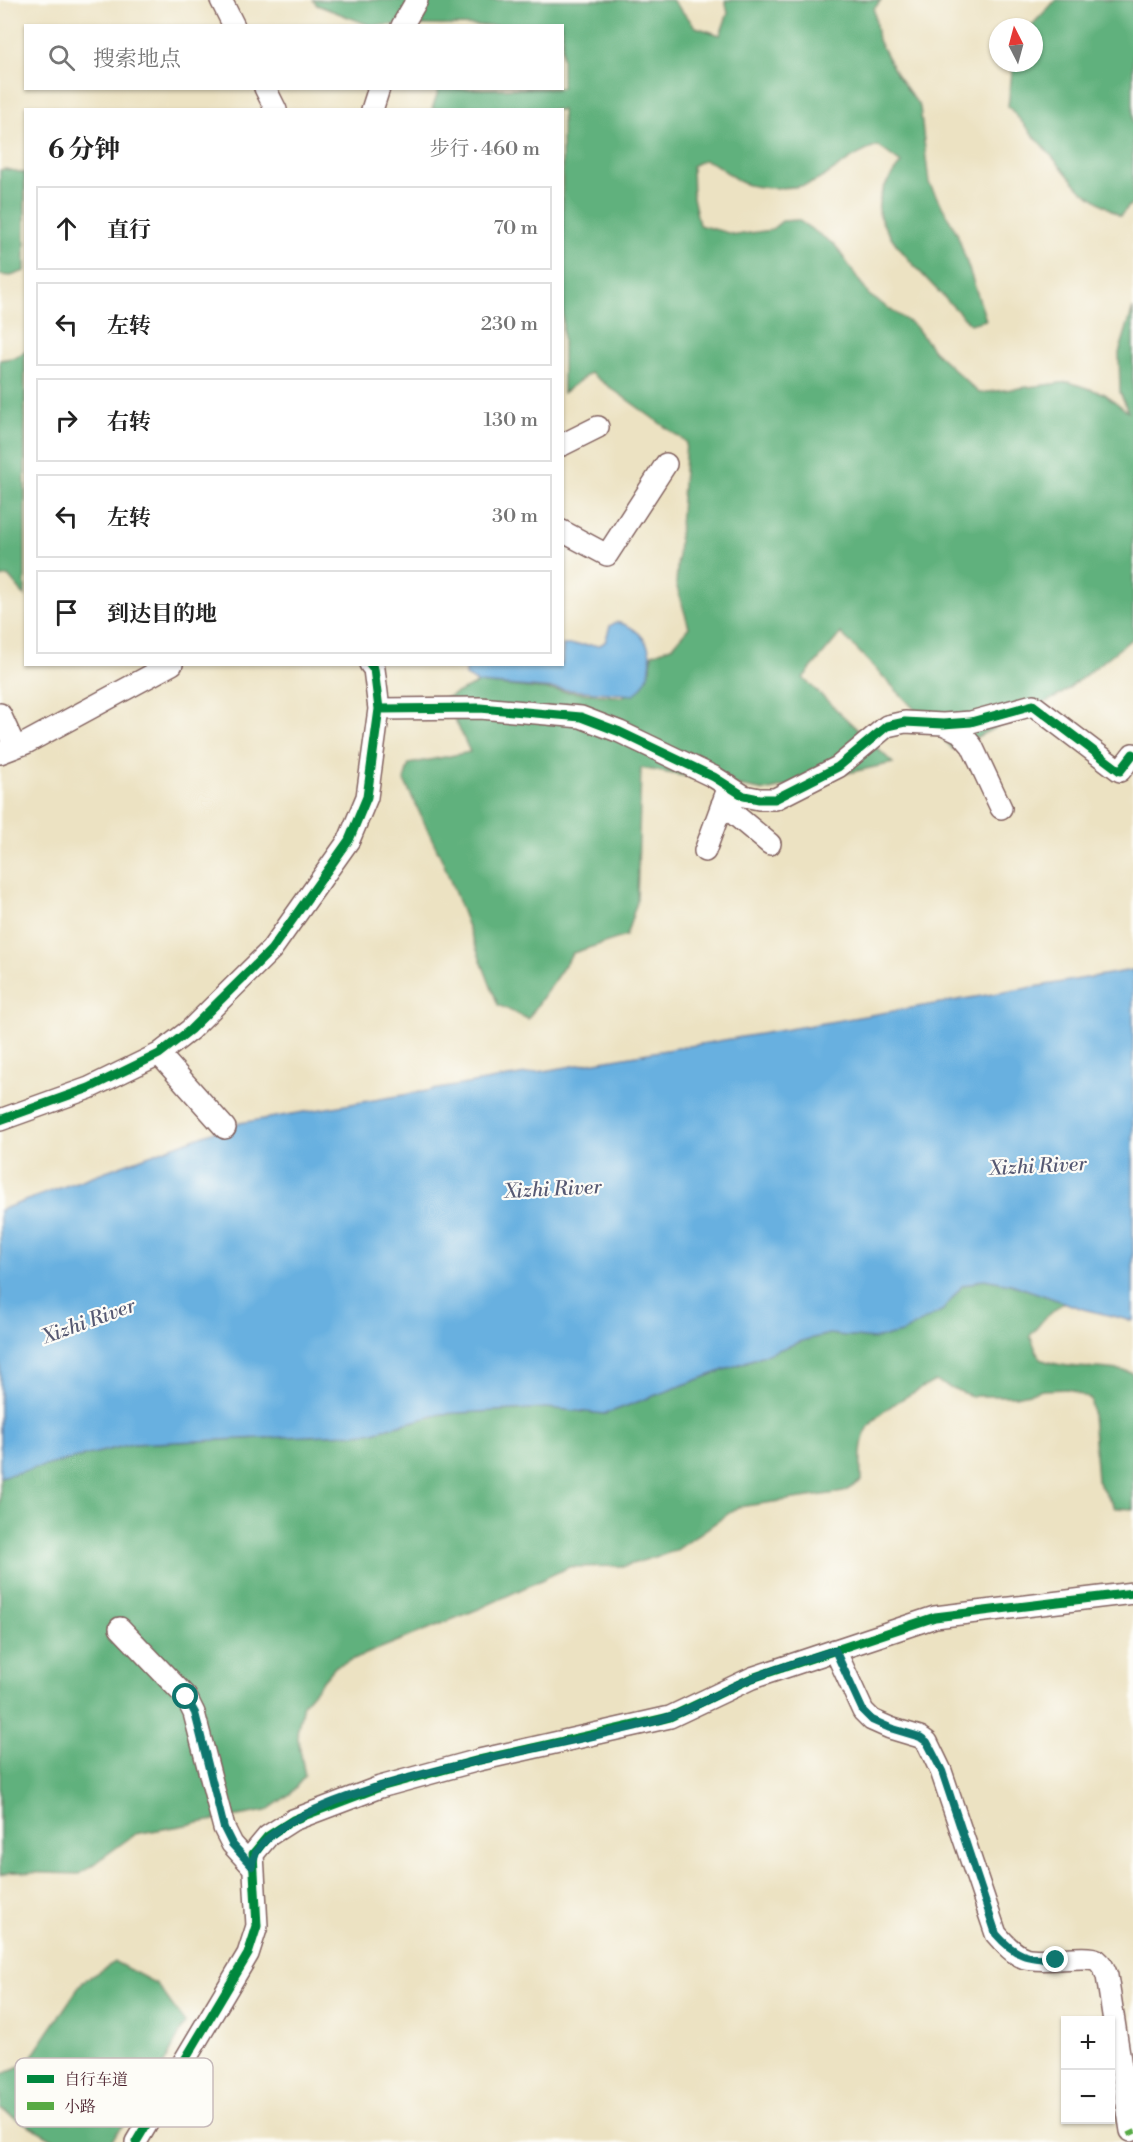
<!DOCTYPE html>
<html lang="zh">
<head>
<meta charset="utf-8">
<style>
	body { margin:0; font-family:"Libre Bodoni","Noto Serif SC",serif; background:#f2f2f2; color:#222 }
	.controls { position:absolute; right:18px; bottom:18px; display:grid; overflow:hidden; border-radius:0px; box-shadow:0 2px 4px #0004 }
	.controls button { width:54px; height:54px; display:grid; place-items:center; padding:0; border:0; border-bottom:2px solid #e0e0e0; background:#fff; color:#222; font:30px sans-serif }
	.compass { position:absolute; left:989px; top:18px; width:54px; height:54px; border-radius:50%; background:#fff; box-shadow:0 2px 4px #0004; rotate:354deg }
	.stop { position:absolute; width:18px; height:18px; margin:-14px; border:4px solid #0f766e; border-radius:50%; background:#fff }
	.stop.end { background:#0f766e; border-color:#fff; box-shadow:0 2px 6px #0008 }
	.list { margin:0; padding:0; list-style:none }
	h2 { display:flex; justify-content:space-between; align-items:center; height:78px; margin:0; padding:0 24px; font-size:26px }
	h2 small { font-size:20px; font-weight:400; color:#767676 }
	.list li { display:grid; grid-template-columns:39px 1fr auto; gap:18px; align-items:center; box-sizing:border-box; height:84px; margin:0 12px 12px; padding:0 12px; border:2px solid #e0e0e0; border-radius:0px }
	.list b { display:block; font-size:22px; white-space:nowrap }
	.list em { font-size:20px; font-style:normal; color:#767676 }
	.icon { flex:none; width:33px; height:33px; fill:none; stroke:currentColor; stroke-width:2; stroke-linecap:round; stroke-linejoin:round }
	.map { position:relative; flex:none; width:1133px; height:2142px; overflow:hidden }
	.search { position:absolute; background:#fff; box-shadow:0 2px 4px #0004; left:24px; top:24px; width:540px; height:66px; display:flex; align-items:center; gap:15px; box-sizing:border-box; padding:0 21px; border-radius:0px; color:#767676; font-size:22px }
	.panel { position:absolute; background:#fff; box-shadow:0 2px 4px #0004; left:24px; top:108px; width:540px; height:558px; border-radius:0px }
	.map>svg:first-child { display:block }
</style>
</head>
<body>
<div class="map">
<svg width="1133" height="2142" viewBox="0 0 1133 2142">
	<rect width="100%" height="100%" fill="#fdfcf7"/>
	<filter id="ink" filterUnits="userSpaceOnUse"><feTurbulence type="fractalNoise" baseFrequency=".0167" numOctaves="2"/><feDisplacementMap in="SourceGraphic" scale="12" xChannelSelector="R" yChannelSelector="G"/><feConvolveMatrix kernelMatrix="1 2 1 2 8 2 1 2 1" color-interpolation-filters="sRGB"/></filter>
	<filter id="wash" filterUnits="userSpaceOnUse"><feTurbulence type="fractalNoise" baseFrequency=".008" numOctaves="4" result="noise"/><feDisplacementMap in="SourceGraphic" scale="24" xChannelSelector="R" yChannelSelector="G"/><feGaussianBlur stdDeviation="1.35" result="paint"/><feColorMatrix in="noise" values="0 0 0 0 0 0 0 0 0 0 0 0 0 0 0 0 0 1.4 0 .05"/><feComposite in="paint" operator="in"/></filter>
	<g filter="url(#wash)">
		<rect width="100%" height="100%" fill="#ece2c2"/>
		<path fill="#61b17d" stroke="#566854" stroke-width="1.5" d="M313 0H672L696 27 720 35 728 13 725 0H881L874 9 878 40 897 75 920 107 929 183 957 233 986 320 970 324C948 300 885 242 879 213 876 194 891 176 901 163L878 146C853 154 840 168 818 180 801 190 767 189 748 185 732 181 722 164 704 160L692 166 693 197 699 225 736 235 771 230 782 221 798 220 835 245 869 295 915 326 933 350 979 393 1069 382 1105 394 1128 412 1120 392 1119 353 1133 308V638L1060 695 953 749 841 633 803 678 893 763 765 791 641 768 637 902 626 936 573 953 528 1019 498 1005 443 862 404 780 409 764 470 752 445 698 478 683 623 697 651 669 652 654 673 646 689 627 676 584 686 442 590 373 563 393 562 110 432 109 439 89 562 88V26L369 25 317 5Z
			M1056 0H1133V202L1120 216 1080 189 1008 106 1013 63H1034V27H1030Z
			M5 169 25 173V271L11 276 0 275V170Z
			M25 351V596L8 576 0 578V360L17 357Z
			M984 1279 1011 1284 1064 1302 1043 1320 1030 1336 1040 1359C1071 1371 1098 1365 1131 1372L1133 1376V1509L1115 1508 1097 1481 1091 1400 1069 1389 1043 1390 1016 1396H971L935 1381C914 1393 874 1410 865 1434 859 1449 861 1466 861 1481L844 1492 738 1507 675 1551 625 1566 569 1567 481 1608 336 1666 303 1704 297 1733 305 1776 290 1794 266 1811 135 1834 80 1874 11 1872 0 1875V1477L132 1444 369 1433 441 1414 547 1408 605 1414 805 1340 829 1334 873 1339 943 1310 962 1286Z
			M115 1962 157 1984 185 2023 152 2088 110 2142H58L0 2109V2076L28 2062 83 1981Z"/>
		<path fill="#68b0e0" stroke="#596886" stroke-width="1.5" d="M616 622C654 630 662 671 634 695L478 683 466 676V665L562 664 563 645H600L605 642 610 626Z
			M1133 970V1321L1083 1309 1011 1284 984 1279 962 1286 943 1310 902 1333 873 1339 829 1334 805 1340 605 1414 547 1408 441 1414 369 1433 132 1444 0 1477V1210L234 1124Z"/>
	</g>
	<g filter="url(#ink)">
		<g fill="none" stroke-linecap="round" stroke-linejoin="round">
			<defs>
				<path id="minor" d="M221 0 234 26
					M402 26 417 0
					M265 88 276 110
					M372 110 379 88
					M562 445 598 427
					M562 531 607 555 666 464
					M379 709 480 708 581 717 620 732 714 777 744 796 759 799H775L838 767 887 726 905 722 943 724 971 722 1033 705 1120 771 1133 754
					M0 714 15 747
					M943 724 960 732 972 746 1001 808
					M0 753 26 743 172 664
					M722 804 770 844
					M705 851 729 786
					M159 1054 225 1128
					M0 1120 89 1088 159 1054 190 1030 271 950 349 840 367 797 379 709 374 669 370 664
					M120 1628 186 1697 194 1713 224 1828 232 1844 252 1866
					M835 1650 863 1711 872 1720 890 1728 920 1737 927 1742 941 1771 996 1934C1004 1943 1013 1954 1025 1958 1043 1963 1085 1954 1097 1960 1102 1964 1105 1970 1107 1976L1131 2131
					M136 2142 248 1954 257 1926 253 1854 268 1836 293 1820 380 1787 479 1760 670 1717 752 1678 935 1617 1133 1593"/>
			</defs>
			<use href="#minor" stroke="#836360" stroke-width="24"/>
			<use href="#minor" stroke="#fff" stroke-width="21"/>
			<path stroke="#57aa44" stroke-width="8" stroke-dasharray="15 8" stroke-linecap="butt" d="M1131 2131 1133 2135"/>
			<defs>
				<path id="cycleway" d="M379 709 480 708 581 717 620 732 714 777 744 796 759 799H775L838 767 887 726 905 722 943 724 971 722 1033 705 1120 771 1133 754
					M0 1120 89 1088 159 1054 190 1030 271 950 349 840 367 797 379 709 374 669 370 664
					M136 2142 248 1954 257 1926 253 1854 268 1836 293 1820 380 1787 479 1760 670 1717 752 1678 935 1617 1133 1593"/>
			</defs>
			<use href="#cycleway" stroke="#fdfcf7" stroke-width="13"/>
			<use href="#cycleway" stroke="#00873e" stroke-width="9"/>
		</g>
	</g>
	<g fill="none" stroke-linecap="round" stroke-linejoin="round" filter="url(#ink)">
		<path stroke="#0f766e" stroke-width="8" d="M186 1697 195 1713 224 1828 232 1844 252 1866C258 1784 602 1743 671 1716 700 1706 725 1688 753 1678 780 1667 808 1659 835 1650L863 1711 872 1720 890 1728 920 1737 927 1742 942 1771 996 1934C1016 1957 1027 1958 1056 1960"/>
	</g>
	<g text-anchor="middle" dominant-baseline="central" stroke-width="4.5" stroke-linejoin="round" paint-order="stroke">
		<g font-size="20" font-style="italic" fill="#565973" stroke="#fdfcf7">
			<text transform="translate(1038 1167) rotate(-3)">Xizhi River</text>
			<text transform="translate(553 1190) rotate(-3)">Xizhi River</text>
			<text transform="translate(89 1322) rotate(-20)">Xizhi River</text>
		</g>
	</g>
	<rect x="15" y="2058" width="198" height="69" rx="9" fill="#fdfcf7" stroke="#c7baba" stroke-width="1.5"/>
	<rect x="27" y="2075" width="27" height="8" fill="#00873e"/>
	<rect x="27" y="2102" width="27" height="8" fill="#57aa44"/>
	<g font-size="16" fill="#4a1f2b">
		<text x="64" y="2085">自行车道</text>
		<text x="64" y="2112">小路</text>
	</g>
</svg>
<div class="controls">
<button>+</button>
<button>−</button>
</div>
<svg class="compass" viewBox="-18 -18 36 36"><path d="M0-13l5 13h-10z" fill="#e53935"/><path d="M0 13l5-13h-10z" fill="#767676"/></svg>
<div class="stop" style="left:186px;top:1697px"></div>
<div class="stop end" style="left:1056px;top:1960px"></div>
<div class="search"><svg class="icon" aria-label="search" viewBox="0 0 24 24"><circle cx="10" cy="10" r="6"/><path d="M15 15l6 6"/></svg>搜索地点</div>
<section class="panel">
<h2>6 分钟<small>步行 · 460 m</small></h2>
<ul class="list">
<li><svg class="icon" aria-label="ahead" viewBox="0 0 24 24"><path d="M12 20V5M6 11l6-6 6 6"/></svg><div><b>直行</b></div><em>70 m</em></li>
<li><svg class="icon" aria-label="left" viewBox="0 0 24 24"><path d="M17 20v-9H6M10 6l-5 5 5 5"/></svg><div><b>左转</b></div><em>230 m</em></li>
<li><svg class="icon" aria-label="right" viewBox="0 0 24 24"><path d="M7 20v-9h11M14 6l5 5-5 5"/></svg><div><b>右转</b></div><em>130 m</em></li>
<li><svg class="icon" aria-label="left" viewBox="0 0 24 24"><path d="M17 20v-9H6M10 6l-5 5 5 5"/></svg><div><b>左转</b></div><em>30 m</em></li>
<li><svg class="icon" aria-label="arrive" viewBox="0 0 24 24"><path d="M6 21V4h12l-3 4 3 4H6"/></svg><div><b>到达目的地</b></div></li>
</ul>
</section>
</div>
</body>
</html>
